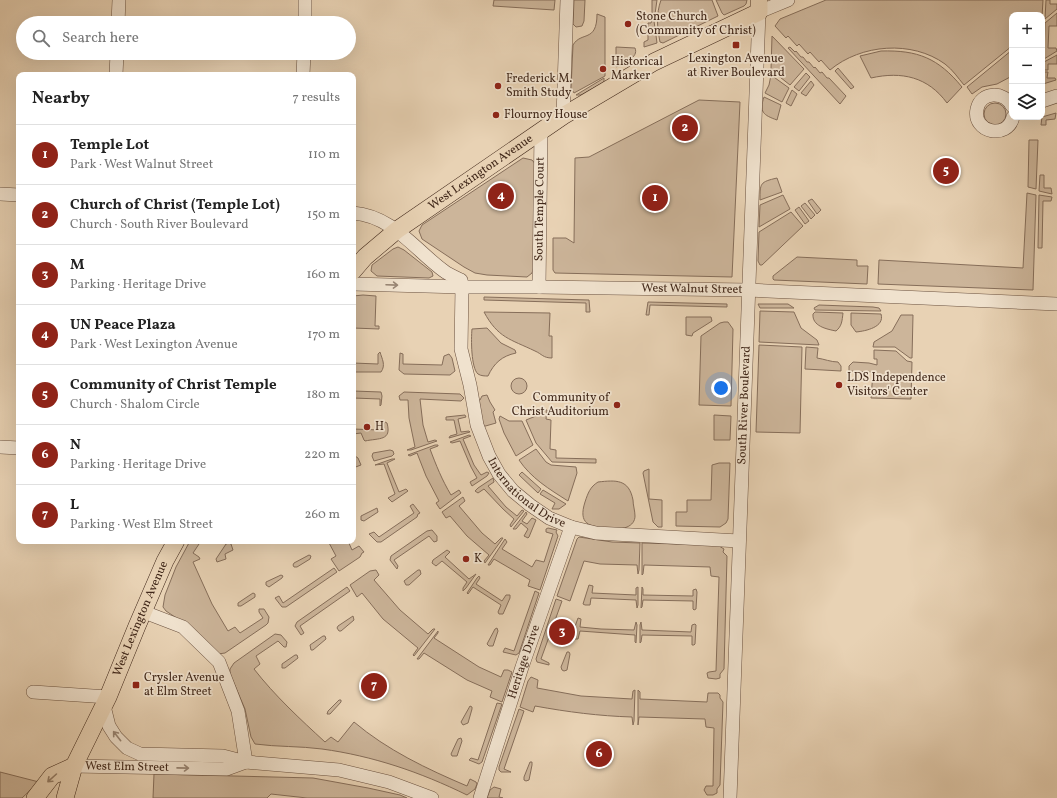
<!DOCTYPE html>
<html lang="en">
<head>
<meta charset="utf-8">
<style>
	body { margin:0; font-family:Vollkorn,serif; background:#f2f2f2; color:#222 }
	.controls { position:absolute; right:12px; top:12px; display:grid; overflow:hidden; border-radius:8px; box-shadow:0 4px 16px #0002 }
	.controls button { width:36px; height:36px; display:grid; place-items:center; padding:0; border:0; border-bottom:1px solid #e0e0e0; background:#fff; color:#222; font:20px sans-serif }
	.you { position:absolute; left:721px; top:388px; width:14px; height:14px; margin:-10px; border:3px solid #fff; border-radius:50%; background:#1a73e8; box-shadow:0 0 0 6px #1a73e833 }
	.badge { display:grid; place-items:center; width:26px; height:26px; border-radius:50%; background:#8f2418; color:#fff; font-size:13px; font-weight:700 }
	.pin { position:absolute; translate:-50% -50%; border:2px solid #fff; box-shadow:0 1px 4px #0006 }
	.list { margin:0; padding:0; list-style:none }
	h2 { display:flex; justify-content:space-between; align-items:center; height:52px; margin:0; padding:0 16px; font-size:17px }
	h2 small { font-size:13px; font-weight:400; color:#767676 }
	.list li { display:grid; grid-template-columns:26px 1fr auto; gap:12px; align-items:center; box-sizing:border-box; height:60px; padding:0 16px; border-top:1px solid #e0e0e0 }
	.list b { display:block; font-size:15px; white-space:nowrap }
	.list p { margin:0; font-size:13px; white-space:nowrap; color:#767676 }
	.list em { font-size:13px; font-style:normal; color:#767676 }
	.icon { flex:none; width:22px; height:22px; fill:none; stroke:currentColor; stroke-width:2; stroke-linecap:round; stroke-linejoin:round }
	.map { position:relative; flex:none; width:1057px; height:798px; overflow:hidden }
	.search { position:absolute; background:#fff; box-shadow:0 4px 16px #0002; left:16px; top:16px; width:340px; height:44px; display:flex; align-items:center; gap:10px; box-sizing:border-box; padding:0 14px; border-radius:22px; color:#767676; font-size:15px }
	.panel { position:absolute; background:#fff; box-shadow:0 4px 16px #0002; left:16px; top:72px; width:340px; height:472px; border-radius:8px }
	.map>svg:first-child { display:block }
</style>
</head>
<body>
<div class="map">
<svg width="1057" height="798" viewBox="0 0 1057 798">
	<rect width="100%" height="100%" fill="#e8d2b4"/>
	<filter id="stains"><feTurbulence type="fractalNoise" baseFrequency=".005" numOctaves="4"/><feColorMatrix values="0 0 0 0 .2 0 0 0 0 .09 0 0 0 0 .02 0 0 0 .5 -.17"/></filter>
	<radialGradient id="worn" r=".72"><stop offset=".6" stop-color="#630" stop-opacity="0"/><stop offset="1" stop-color="#630" stop-opacity=".3"/></radialGradient>
	<path fill="#ccb59a" stroke="#866e5a" d="M494 0H555L554 10 493 6Z
		M574 0H585L584 21 582 26 576 27 573 24Z
		M652 0H657L654 21 657 43 644 47V42L648 40V23H651L652 20Z
		M661 0H712L718 16 663 43 660 42C657 27 656 14 661 0Z
		M716 0H747L746 4 744 6 724 15 722 13Z
		M826 0H1043L1042 17V15H1012V46L964 85C958 78 953 70 945 64 912 40 861 44 830 70L821 60 819 62 810 52 808 54 799 44 797 46 788 36 786 38 775 26 780 19Z
		M1046 0H1050V4H1057V9L1045 19Z
		M1057 13V26H1049L1048 48H1056L1057 51 1044 59 1045 23Z
		M597 14 605 17V76L574 93 571 88 573 45C581 31 597 43 597 14Z
		M772 36 804 69 790 85 771 70Z
		M616 47 635 48C639 58 624 62 616 67Z
		M790 47 795 52 796 51 801 57H803L807 62H809L814 68 815 67 820 73 822 72 827 78H829L846 96 840 104 788 48Z
		M1012 50V76L997 84 982 87 972 94 967 87Z
		M881 51C918 50 938 58 962 87L947 103C928 77 902 71 871 78L860 56Z
		M1057 55V64H1048V70H1044V62Z
		M838 68 854 87 851 89 835 71Z
		M1043 72H1048L1047 78H1055L1056 80 1043 84Z
		M806 73 810 77 799 91 794 87Z
		M771 75 789 88 782 102 765 93 769 85Z
		M604 78V82L581 95H576Z
		M811 81 814 85 806 96 801 93Z
		M792 90 797 94 791 106 786 103Z
		M764 97 781 105 777 120C763 115 759 112 764 97Z
		M699 100 740 102 732 277 555 273 553 270V238H566L574 243 575 158 589 157Z
		M984 114a11 11 0 1 1 22 0a11 11 0 1 1-22 0Z
		M1056 113 1055 119 1046 120V125H1041L1042 117Z
		M1029 140H1038L1036 189 1028 187Z
		M523 158 532 160 537 166 535 263 532 273 527 277 487 275 475 273 464 267 422 239 419 231 422 225Z
		M1040 175H1044V188H1051L1052 194 1039 191Z
		M777 178 782 192 760 200C760 183 760 182 777 178Z
		M1027 193 1036 195 1033 290 878 284 879 260 1023 268Z
		M783 195 790 209 759 227 760 205Z
		M1039 195 1052 197 1051 201H1043L1042 248H1038Z
		M812 199 821 210 817 214 808 201Z
		M805 203 815 215 811 219 801 206Z
		M799 207 809 221 805 224 795 210Z
		M791 212 803 226 762 265H760L758 261 759 232Z
		M398 247 404 250 432 272 433 276 429 278 377 276 371 271 372 265 393 249Z
		M797 257 857 260V266H868L867 284 774 280 773 279V276Z
		M363 295 376 296 375 326H379V329L353 328V296Z
		M484 297 589 300 590 312H586V303L484 300Z
		M648 302 727 304V307L650 305 649 315H646Z
		M758 304H788L794 308H760Z
		M819 305 873 307 879 308 881 311H879L815 310 814 308Z
		M760 311 794 312 801 328 817 340 819 345 759 342Z
		M484 312 550 313 549 336H552V358C543 358 542 354 535 351 510 339 498 338 484 312Z
		M815 312 843 313C842 321 842 326 836 331 826 329 812 326 813 314Z
		M851 313 881 314C885 327 866 331 856 332L851 325Z
		M901 315H913L912 358H910L895 347H873L874 342 892 331Z
		M686 317H711L712 321 693 333 692 336 686 335Z
		M724 322H728L733 329 731 406 699 405 701 336 720 323Z
		M487 328 501 343 515 350 516 353C502 356 494 363 488 376 485 376 481 376 478 374 471 368 471 339 472 329Z
		M759 345 802 347 800 433 756 432Z
		M806 347 818 348 817 358C824 359 831 362 838 362L841 366V371L805 369Z
		M874 350 896 351 907 361 912 362 911 399 871 398 873 372 849 371V366L853 362 869 363 877 365V359H874Z
		M380 352C382 359 386 365 381 372H353V363L378 364V354Z
		M400 353 403 354V364L442 365 444 356 449 354 452 358 455 371 450 375 404 374 399 370Z
		M511 386a8 8 0 1 1 16 0a8 8 0 1 1-16 0Z
		M353 391 381 392 382 396 381 405 380 406V399L353 398Z
		M404 392 460 394 464 398 461 401 420 399 423 425 428 442 435 440 437 441 411 450H407L415 447 409 418 408 400H400L399 396Z
		M487 395 490 402 495 410 493 412 496 423 482 427 477 401 480 400 482 396Z
		M544 410H547L546 419 551 420 550 449 556 450V458L596 459V463L552 462 536 443 526 420 536 416Z
		M465 415 466 417 458 419 461 432 469 431 470 432 449 438 450 436 457 434 454 420H446V417Z
		M714 415 731 416 730 440H714Z
		M500 416 509 421H522L533 445 516 456 504 433 499 419Z
		M383 421 387 423C392 441 379 438 365 441L364 440 361 433 353 434V429L380 430 381 423Z
		M469 435 471 436 463 439 474 465 481 475 487 472 489 473 487 476 472 486 470 482 477 478 471 467 460 441 452 443 450 442Z
		M435 445H438V446L430 449C436 465 442 480 451 495L459 490 461 493 440 509 436 503 439 501 426 476 417 453 410 456 408 455Z
		M536 449 546 462 551 465 576 467 577 473 568 501C549 489 531 478 519 460Z
		M390 450 393 451 394 454 392 456 374 461 372 456 373 453Z
		M355 456 358 458 361 465 353 468V457Z
		M392 459H395L387 463 399 492 406 489 408 491 392 502 388 498 395 494 384 464 375 465Z
		M719 463H730L728 519 726 523 720 527 676 526V512H687V500H711L712 465Z
		M649 469V499L662 500V527H658L653 522 643 473 644 471Z
		M522 472 541 489 538 493 519 475Z
		M493 478 494 482 488 486 506 507 517 516 522 510 524 511 511 527 510 525 514 519 503 509 484 489 478 493 475 491 478 488Z
		M598 482C616 480 629 479 633 500 633 505 635 511 635 516 635 521 632 525 627 527 621 530 614 528 608 528 589 527 578 524 585 502 588 493 590 487 598 482Z
		M543 490 566 504 559 509H552L555 503 540 494Z
		M463 497 465 501 459 506 482 533 495 544 501 538H503L485 563 484 561 489 555 467 536 450 516 446 518 442 512Z
		M413 504 420 513 418 514 417 517 381 542H377L369 534 374 532 379 537 414 513 410 506Z
		M377 508 378 512 364 521 361 520V516Z
		M526 512 527 514 522 521 527 524 532 518 536 520 529 537 528 538 524 536 528 529 521 523 516 529H513Z
		M548 528 557 530 556 532 558 536 540 590 528 586 530 580 494 559 490 565H488L505 539 507 542 502 549 532 567 536 560 544 562 553 534 546 532V529Z
		M432 530 437 536V541L434 542 429 536 394 560 398 566 397 569 390 560 391 556 427 531Z
		M579 537 612 542 640 543 639 570 638 574 637 565 600 564 584 561 570 601 557 596 577 539Z
		M190 541H201L193 553 199 557 200 559 193 562 212 604 228 631 235 627 240 633 263 618 259 612V609H264L269 617 268 623 266 625 225 653 218 654 184 623 166 611 163 607 165 595 176 567Z
		M328 541H348L352 550 359 546 364 552 362 553 360 557 339 571 331 559 336 556Z
		M229 543 231 544 233 550 225 554 226 559 217 562 216 559 226 544Z
		M642 543 715 545 719 546 724 549 723 552 727 556 724 669 720 674V678L716 679 708 678 707 673 709 672 716 671 719 577 711 576 710 567 644 565 643 574 642 575Z
		M447 550 450 552 445 557 469 579 476 574 466 588 463 591V588L467 582 442 561 436 566 432 563 433 560Z
		M309 555 311 556 310 559 297 567H294L293 565 294 563Z
		M334 568 337 572 286 607H282L275 598 279 596 283 603Z
		M376 570 379 575 374 580 400 610 428 634 433 629H435L414 656 413 655 418 648 383 619 362 593 357 597 350 585 370 571Z
		M418 570H420L421 574 409 585H406L404 581Z
		M281 575 283 576 282 578 269 587 266 585V582Z
		M479 576 480 578 476 584 502 601 506 595H510V598L503 614H499L498 612 501 605 473 587 468 594 467 593 477 578Z
		M589 585 593 586 592 593 636 595V588L638 587V605L637 608 636 600 591 598 590 605H585L583 604Z
		M347 587 350 591 300 626 304 633 301 635 295 626 297 622Z
		M642 587 643 589V595L693 596V590L696 589 697 592 696 609 694 610 693 609V601L643 600 642 607 641 608Z
		M535 591 539 593 519 653 516 655 503 652 505 648 514 651Z
		M253 593 255 594V597L241 606H238V603Z
		M556 599 562 601 541 659 549 663V665L537 662 536 659Z
		M353 616 354 620 341 631H339L337 628 338 626Z
		M578 618 581 619 580 627 601 629 634 630 636 622 637 625 636 643 635 642V635L580 631 578 639H573L572 635Z
		M641 622 642 630 691 632 692 625 695 624 696 625 695 644 694 645H692V636L642 635 641 642 640 643V625Z
		M497 628 498 631 493 646H489L487 644 495 629Z
		M438 631V633L434 638 479 667 501 677 504 670H508L512 672 502 702 490 697 492 691 467 680 424 653 419 659H417Z
		M275 634 281 635 287 642 286 647H284L278 641 256 656 260 664 254 669C275 696 300 719 325 742L331 737 338 742 354 722C387 750 427 769 467 786L470 779 476 782 477 784 475 789 467 795C420 772 373 756 322 749 300 746 277 747 255 744L251 737 245 709 230 674V669L234 663Z
		M323 636H325L326 639 313 650H311L310 645Z
		M567 652H569L570 654 567 670 564 671 562 670 561 667Z
		M295 655H297L298 658 285 668H282V664Z
		M531 677 538 680 537 688 581 696 632 699 633 691 635 690 634 721 633 725 632 717C599 716 568 712 535 706L533 712 520 707 528 681Z
		M638 690 640 692V699L707 702 708 693H718L720 695V698L723 702 720 785 717 789V793L713 795H707L704 790 706 786H713L714 728 706 727 705 719 639 717 638 725Z
		M339 700H341V702L330 714H327L328 711Z
		M497 703 502 704 482 762 479 764 469 760 471 758 478 760Z
		M470 706 472 707V709L468 723 463 725 461 722Z
		M519 709 524 711 504 769 511 772H501L499 770V767Z
		M461 738 462 741 457 756H452L451 754 458 739Z
		M530 762H532V765L529 780 526 781 524 780V777Z
		M0 772 39 782 22 798H0Z
		M154 774 313 778 368 788 400 795 407 798H307L271 794 267 798H153Z
		M494 787 501 789 499 797 503 798H487L490 790Z"/>
	<g fill="none" stroke-linecap="round" stroke-linejoin="round">
		<defs>
			<g id="minor">
				<path d="M118 23 119 0"/>
				<path d="M305 23V0"/>
				<path d="M116 75 117 53"/>
				<path d="M303 75 304 53"/>
				<path d="M1042 101 1057 96"/>
				<path d="M1012 106C1004 91 981 91 977 109 972 133 1008 140 1013 117"/>
				<path d="M563 116 567 0"/>
				<path d="M0 194 19 195"/>
				<path id="s1" d="M353 213C393 216 415 250 444 271 449 275 455 277 461 280L462 287 461 349 470 385 477 425 489 456 499 474 513 491 530 505 549 518 571 527 596 533 739 541"/>
				<path id="s2" d="M353 284 462 287H539L748 290 1057 304"/>
				<path id="s3" d="M539 287 541 131"/>
				<path d="M0 447 19 448"/>
				<path d="M144 612 183 627 219 662 238 711 246 762"/>
				<path d="M33 692 108 697"/>
				<path d="M104 706 109 726 116 737 127 748 140 754 223 756 246 762 339 770 389 782 432 798"/>
				<path id="s4" d="M74 766 227 769 246 762"/>
				<path id="s5" d="M480 798 522 667 571 527"/>
				<path id="s6" d="M730 798 759 12 788 0"/>
			</g>
			<g id="major">
				<path id="s7" d="M353 271 365 257 397 230 563 116 654 62 759 12V0"/>
				<path d="M35 798 52 776 74 766"/>
				<path id="s8" d="M65 798 74 766 108 697 137 626 165 561 176 541"/>
			</g>
		</defs>
		<use href="#minor" stroke="#6b5240" stroke-width="14"/>
		<use href="#major" stroke="#41281a" stroke-width="18"/>
		<use href="#minor" stroke="#f0e2ce" stroke-width="13"/>
		<use href="#major" stroke="#e8d2b4" stroke-width="17"/>
	</g>
	<defs><path id="oneway-shaft" d="M-6 0H5M1.5-3L5.5 0L1.5 3" fill="none" stroke-width="1.6" stroke-linecap="round" stroke-linejoin="round"/></defs>
	<g stroke="#988574">
		<use href="#oneway-shaft" transform="translate(392 285) rotate(2)"/>
		<use href="#oneway-shaft" transform="translate(117 736) rotate(-128)"/>
		<use href="#oneway-shaft" transform="translate(183 768) rotate(1)"/>
	</g>
	<use stroke="#947d67" href="#oneway-shaft" transform="translate(52 778) rotate(138)"/>
	<g fill="#8f2418" stroke="#f0e2ce" stroke-width="1.5">
		<circle cx="628" cy="24" r="4"/>
		<rect x="732" y="41" width="8" height="8" rx="2"/>
		<circle cx="603" cy="69" r="4"/>
		<circle cx="498" cy="86" r="4"/>
		<circle cx="496" cy="115" r="4"/>
		<circle cx="839" cy="385" r="4"/>
		<circle cx="617" cy="405" r="4"/>
		<circle cx="367" cy="427" r="4"/>
		<circle cx="466" cy="559" r="4"/>
		<rect x="132" y="681" width="8" height="8" rx="2"/>
	</g>
	<g text-anchor="middle" dominant-baseline="central" stroke-width="3.5" stroke-linejoin="round" paint-order="stroke">
		<g font-size="12" fill="#41281a" stroke="#f0e2ce" text-anchor="start">
			<text x="636" y="17">Stone Church<tspan x="636" dy="14">(Community of Christ)</tspan></text>
			<text x="736" y="59" text-anchor="middle">Lexington Avenue<tspan x="736" dy="14">at River Boulevard</tspan></text>
			<text x="611" y="62">Historical<tspan x="611" dy="14">Marker</tspan></text>
			<text x="506" y="79">Frederick M.<tspan x="506" dy="14">Smith Study</tspan></text>
			<text x="504" y="115">Flournoy House</text>
			<text x="847" y="378">LDS Independence<tspan x="847" dy="14">Visitors' Center</tspan></text>
			<text x="609" y="398" text-anchor="end">Community of<tspan x="609" dy="14">Christ Auditorium</tspan></text>
			<text x="375" y="427">H</text>
			<text x="474" y="559">K</text>
			<text x="144" y="678">Crysler Avenue<tspan x="144" dy="14">at Elm Street</tspan></text>
		</g>
		<g font-size="12" fill="#41281a" stroke="#f0e2ce">
			<text stroke="none"><textPath href="#s7" startOffset="162">West Lexington Avenue</textPath></text>
			<text stroke="none"><textPath href="#s3" startOffset="78">South Temple Court</textPath></text>
			<text stroke="none"><textPath href="#s2" startOffset="339">West Walnut Street</textPath></text>
			<text stroke="none"><textPath href="#s6" startOffset="393">South River Boulevard</textPath></text>
			<text stroke="none"><textPath href="#s1" startOffset="363">International Drive</textPath></text>
			<text stroke="none"><textPath href="#s8" startOffset="195">West Lexington Avenue</textPath></text>
			<text stroke="none"><textPath href="#s5" startOffset="143">Heritage Drive</textPath></text>
			<text stroke="none"><textPath href="#s4" startOffset="53">West Elm Street</textPath></text>
		</g>
	</g>
	<rect width="100%" height="100%" filter="url(#stains)"/>
	<rect width="100%" height="100%" fill="url(#worn)"/>
</svg>
<div class="controls">
<button>+</button>
<button>−</button>
<button><svg class="icon" aria-label="layers" viewBox="0 0 24 24"><path d="M12 4l9 5-9 5-9-5zM3 14l9 5 9-5"/></svg></button>
</div>
<div class="you"></div>
<div class="pin badge" style="left:655px;top:198px">1</div>
<div class="pin badge" style="left:685px;top:128px">2</div>
<div class="pin badge" style="left:562px;top:632px">3</div>
<div class="pin badge" style="left:501px;top:196px">4</div>
<div class="pin badge" style="left:946px;top:171px">5</div>
<div class="pin badge" style="left:599px;top:754px">6</div>
<div class="pin badge" style="left:374px;top:686px">7</div>
<div class="search"><svg class="icon" aria-label="search" viewBox="0 0 24 24"><circle cx="10" cy="10" r="6"/><path d="M15 15l6 6"/></svg>Search here</div>
<section class="panel">
<h2>Nearby<small>7 results</small></h2>
<ul class="list">
<li><span class="badge">1</span><div><b>Temple Lot</b><p>Park · West Walnut Street</p></div><em>110 m</em></li>
<li><span class="badge">2</span><div><b>Church of Christ (Temple Lot)</b><p>Church · South River Boulevard</p></div><em>150 m</em></li>
<li><span class="badge">3</span><div><b>M</b><p>Parking · Heritage Drive</p></div><em>160 m</em></li>
<li><span class="badge">4</span><div><b>UN Peace Plaza</b><p>Park · West Lexington Avenue</p></div><em>170 m</em></li>
<li><span class="badge">5</span><div><b>Community of Christ Temple</b><p>Church · Shalom Circle</p></div><em>180 m</em></li>
<li><span class="badge">6</span><div><b>N</b><p>Parking · Heritage Drive</p></div><em>220 m</em></li>
<li><span class="badge">7</span><div><b>L</b><p>Parking · West Elm Street</p></div><em>260 m</em></li>
</ul>
</section>
</div>
</body>
</html>
